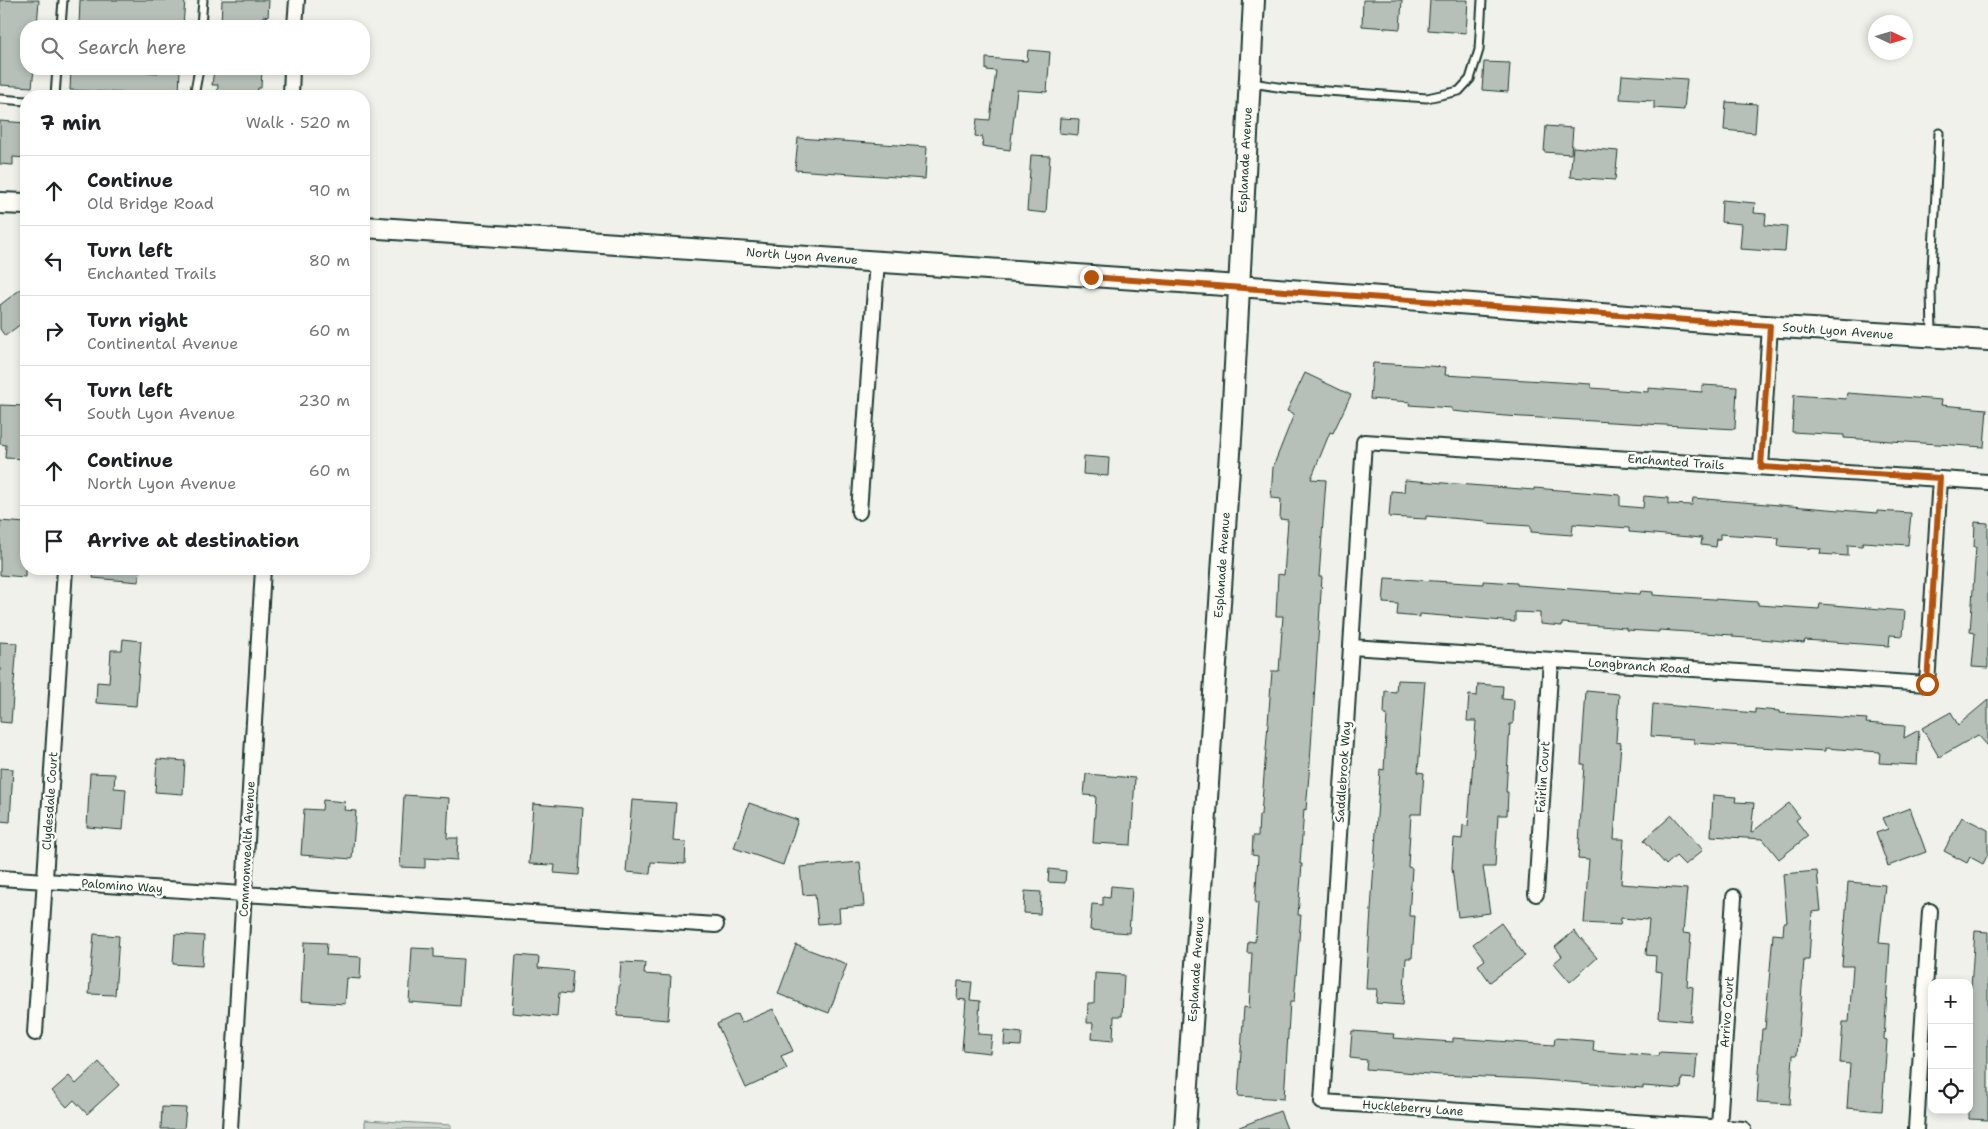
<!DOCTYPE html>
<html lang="en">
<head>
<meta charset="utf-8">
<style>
	body { margin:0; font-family:"Shantell Sans",sans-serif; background:#f6f6f6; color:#202124 }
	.controls { position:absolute; right:15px; bottom:15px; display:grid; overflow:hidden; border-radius:10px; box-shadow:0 2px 8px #0003 }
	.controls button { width:45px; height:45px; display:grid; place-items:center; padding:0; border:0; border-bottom:1px solid #e0e0e0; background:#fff; color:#202124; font:25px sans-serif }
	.compass { position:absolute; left:1868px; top:15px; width:45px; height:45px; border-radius:50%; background:#fff; box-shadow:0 2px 8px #0003; rotate:94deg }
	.stop { position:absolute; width:15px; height:15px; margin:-11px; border:4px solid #b45309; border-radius:50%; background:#fff }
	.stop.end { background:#b45309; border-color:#fff; box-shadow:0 1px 5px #0008 }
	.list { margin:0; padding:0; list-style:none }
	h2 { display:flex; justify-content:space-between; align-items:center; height:65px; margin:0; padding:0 20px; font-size:21px }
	h2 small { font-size:16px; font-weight:400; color:#757577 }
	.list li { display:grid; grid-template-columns:32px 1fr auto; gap:15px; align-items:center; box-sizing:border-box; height:70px; padding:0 20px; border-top:1px solid #e0e0e0 }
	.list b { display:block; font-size:19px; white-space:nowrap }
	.list p { margin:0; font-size:16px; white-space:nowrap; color:#757577 }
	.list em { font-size:16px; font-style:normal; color:#757577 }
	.icon { flex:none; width:28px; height:28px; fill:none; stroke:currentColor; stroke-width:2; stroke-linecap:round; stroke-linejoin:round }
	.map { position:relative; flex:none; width:1988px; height:1129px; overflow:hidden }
	.search { position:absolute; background:#fff; box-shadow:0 2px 8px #0003; left:20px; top:20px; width:350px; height:55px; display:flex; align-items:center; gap:12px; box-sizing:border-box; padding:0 18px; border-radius:20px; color:#757577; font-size:19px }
	.panel { position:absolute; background:#fff; box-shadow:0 2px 8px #0003; left:20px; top:90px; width:350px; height:485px; border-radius:20px }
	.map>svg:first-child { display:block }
</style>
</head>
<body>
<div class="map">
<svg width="1988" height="1129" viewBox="0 0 1988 1129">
	<rect width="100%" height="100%" fill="#f0f1eb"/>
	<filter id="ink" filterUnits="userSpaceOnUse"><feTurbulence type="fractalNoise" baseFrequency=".02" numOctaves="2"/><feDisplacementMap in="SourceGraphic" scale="10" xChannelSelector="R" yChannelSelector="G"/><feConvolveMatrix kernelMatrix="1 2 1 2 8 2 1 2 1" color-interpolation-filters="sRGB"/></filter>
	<g filter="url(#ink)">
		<path fill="#cdd3cd" stroke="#768880" d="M365 1120 451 1125V1129H365Z"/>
		<path fill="#b6bfb8" stroke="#1f3d34" d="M0 0H39L37 26H26V69H34L32 87 0 85Z
			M80 0H185L183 26H79Z
			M222 0H269L268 17 263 16 262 26H221Z
			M1363 0H1402L1400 29 1362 26Z
			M1430 0H1468L1466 33 1428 30Z
			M1028 50 1050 52 1047 92 1017 90 1010 150 982 146 983 137 975 136 977 119 990 120 996 71 986 70V58L1027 61Z
			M1484 62 1510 63 1508 92 1482 90Z
			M71 69H121V70L158 73V69H180L179 96 70 90Z
			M214 69H262L261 88H258L257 96H217L218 85H212Z
			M1622 75 1687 79 1684 110 1654 108V101L1620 99Z
			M1726 102 1757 104 1755 133 1724 130Z
			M1060 118 1079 119 1078 135 1059 133Z
			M0 121 26 123V158L13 157V165L0 164Z
			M1546 126 1573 128 1571 154 1544 152Z
			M798 138 927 147 925 179 795 170Z
			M1573 147 1618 151 1615 180 1570 177Z
			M1031 155 1050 156 1046 213 1027 211Z
			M1722 200 1755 203 1754 213 1766 214 1765 225 1787 227 1785 252 1740 249 1742 224 1721 222Z
			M26 285V320L5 336 0 329V305Z
			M1373 363 1446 367 1445 375 1591 384V388L1648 392V388L1702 392V385L1737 387 1735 429 1505 416 1452 411V408L1409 405 1410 402 1370 399Z
			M1305 373 1351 395 1333 433 1330 432 1311 479 1326 480 1319 577H1322L1310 763 1306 810 1304 809 1300 864H1302L1298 915H1301L1294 1002H1290L1284 1099 1238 1096 1244 1007 1249 1008 1252 953H1247L1248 941 1255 942 1258 903H1255L1258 856 1252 855 1253 836H1258L1259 815H1261L1272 671H1279L1283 616H1276L1278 574 1284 575 1288 520 1280 519 1281 499 1271 498 1273 467 1294 414 1287 411Z
			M1847 393 1942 400 1941 405 1987 409 1984 447 1844 438V435L1792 432 1794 395 1846 399Z
			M0 405 26 406V459L5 458 6 445 0 444Z
			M1084 456 1109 458 1108 476 1083 474Z
			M1405 480 1534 490V488L1620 495V506L1643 508 1644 496 1668 498V504L1692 505 1693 498 1877 513V511L1911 513 1908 545 1863 542 1862 546 1848 545V556L1820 554 1821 549 1778 546 1779 538 1720 534V539H1717L1716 547 1701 545 1702 538 1629 532V528L1573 524 1572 535 1531 532V526L1485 523 1486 521 1426 516V519L1389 517 1391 491 1404 492Z
			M0 521 26 523 25 577 0 575Z
			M1975 522 1988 523V668L1972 667 1975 633 1970 632 1976 547H1974Z
			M94 569H140L139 582 93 578Z
			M1385 578 1483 584V581L1517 583V585L1640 594 1641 591 1653 592V595L1758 602V605L1819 609 1820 604 1905 611 1903 636 1890 635 1889 646 1805 640 1804 643 1772 640 1733 637V635L1659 630V632L1626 630V628L1562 623V626L1540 624V613L1515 612V622L1420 614V617L1397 615 1398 604 1383 603Z
			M123 639 141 641 136 706 96 703 97 682 109 683 111 650H122Z
			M0 642 17 643 11 723 0 722Z
			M1397 680 1425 681 1418 772 1424 773 1421 814H1411L1408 867 1412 868 1409 916H1415L1412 958H1406L1403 1005 1376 1003 1377 989H1366L1380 769 1384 770 1387 715H1384L1385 691 1396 692Z
			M1478 684 1503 686 1502 699 1514 700 1513 724H1510L1506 792H1508L1507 815H1498L1495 867H1483L1490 913 1458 917 1452 868 1454 838 1462 839 1463 825 1468 826 1476 721H1467L1469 695 1477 696Z
			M1586 691 1619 694 1616 742 1621 743 1614 839H1624L1621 884 1687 889 1683 933 1691 934 1687 986 1693 987 1691 1021 1659 1018 1662 972 1655 971 1656 956 1646 955 1649 920 1621 918 1620 925 1584 923 1589 860 1578 859 1584 764H1581Z
			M1988 700V746L1978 735 1939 757 1922 728 1951 712 1958 725Z
			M1653 704 1755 713V709L1779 711V713L1867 719 1866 723 1905 726 1904 738 1919 730 1917 765 1879 763 1880 752 1825 748V751L1694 743V739L1651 736Z
			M157 759 185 761 183 794 155 792Z
			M0 768 13 769 10 822 0 821Z
			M90 773 115 774 114 788 126 789 123 830 87 827Z
			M1086 774 1135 778 1131 845 1093 843 1096 796 1084 795Z
			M404 795 449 798 447 838H458L457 860 425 858V868L400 867Z
			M1713 795 1736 797 1735 802 1754 803 1751 833 1789 803 1800 817 1796 820 1808 836 1779 859 1763 839 1711 836Z
			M323 800 345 802 344 810 356 811 352 859 301 855 304 809 322 810Z
			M632 800 676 803 673 841 686 842 685 864 651 862 650 874 626 872Z
			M749 803 798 820 783 865 734 848Z
			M533 804 583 808 579 875 554 873 555 865 529 864Z
			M1910 808 1926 852 1888 866 1876 833 1888 829 1883 818Z
			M1672 815 1703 850 1685 865 1676 856 1666 865 1644 840Z
			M1962 817 1988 830V854L1983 864 1970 857 1967 863 1944 851Z
			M860 862 864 906 839 908 840 922 818 924 815 894 803 895 800 867Z
			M1049 869 1066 871 1065 883 1048 882Z
			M1817 871 1821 911 1812 912 1809 960H1804L1797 1055H1793L1790 1104 1757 1102 1762 1029H1765L1773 934 1783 935 1784 922H1787L1783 874Z
			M1848 882 1885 885 1879 943 1890 944 1884 1039 1887 1040 1882 1111 1847 1108 1850 1064 1840 1063 1843 1022H1849L1853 966H1842Z
			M1111 886 1132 888 1129 933 1090 930 1092 904 1103 905V897L1110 898Z
			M1025 891 1041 892 1040 914 1024 913Z
			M1501 923 1525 956 1490 982 1478 965 1485 960 1473 944Z
			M1574 931 1597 958 1570 982 1554 963 1562 956 1555 947Z
			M1975 931 1988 932V1120L1969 1119V988H1971Z
			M94 934 119 936 115 995 89 994Z
			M175 934 204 936 202 966 173 964Z
			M304 942 327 943 326 955 361 957 360 979 347 978 345 1004 301 1001Z
			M796 945 847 964 829 1013 778 994Z
			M412 948 434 949V957L463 959 460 1006 409 1002Z
			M516 955 539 957 538 968 573 971 571 994 559 993 557 1017 512 1013Z
			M621 962 645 963 644 974 671 976 668 1020 617 1016Z
			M1095 973 1124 975 1122 1016H1114L1113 1041 1092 1039 1093 1023H1087L1088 1003H1094Z
			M958 981 972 982 970 1000 980 1001 978 1034 992 1035 990 1053 962 1050 966 1000 957 999Z
			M773 1009 793 1051 781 1056 787 1069 746 1088 717 1024 737 1014 741 1023Z
			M1005 1031 1022 1033 1021 1046 1004 1045Z
			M1352 1031 1394 1034 1393 1038 1453 1042V1038L1554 1045 1555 1038 1594 1041 1593 1051 1659 1056 1660 1052 1697 1054 1695 1079 1682 1078 1681 1089 1643 1086V1088L1531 1079 1441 1075 1366 1069 1367 1060 1350 1058Z
			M99 1062 119 1085 87 1114 74 1100 67 1107 52 1091 69 1076 76 1084Z
			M162 1107 186 1108 184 1129H161Z
			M1280 1111 1287 1129H1237V1128Z"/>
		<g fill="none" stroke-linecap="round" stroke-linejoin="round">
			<defs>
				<path id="lane" d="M61 26 63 0
					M201 26 203 0
					M1252 83 1284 88 1427 98 1459 91 1470 79 1479 50 1482 0
					M55 96 57 69
					M194 96 199 69
					M0 99 26 101
					M1932 334 1931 290 1939 133"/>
				<path id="street" d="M295 26 297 0
					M291 96 292 69
					M1761 467 1770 326
					M859 512 877 261
					M1351 647 1927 684 1940 479
					M0 878 716 925
					M1536 894 1551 660
					M35 1033 65 569
					M1719 1127 1734 897
					M230 1129 263 569
					M1743 1129 1322 1102 1364 442 1988 482
					M1916 1129 1930 911"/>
				<path id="secondary" d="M0 203 26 204
					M364 227 1239 286 1718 323 1988 340
					M1185 1129 1232 423 1254 0"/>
			</defs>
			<use href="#lane" stroke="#1f3d34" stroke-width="11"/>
			<use href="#street" stroke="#1f3d34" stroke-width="18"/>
			<use href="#secondary" stroke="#1f3d34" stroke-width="24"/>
			<use href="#lane" stroke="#fdfcf7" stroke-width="7"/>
			<use href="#street" stroke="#fdfcf7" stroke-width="14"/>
			<use href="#secondary" stroke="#fdfcf7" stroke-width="20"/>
		</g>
	</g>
	<g fill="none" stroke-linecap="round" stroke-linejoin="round" filter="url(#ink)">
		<path stroke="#b45309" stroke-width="6" d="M1091 277 1770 326 1761 467 1940 478 1927 684"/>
	</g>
	<g text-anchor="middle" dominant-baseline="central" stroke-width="5" stroke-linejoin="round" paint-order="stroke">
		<g font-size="12" fill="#1f3d34" stroke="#fdfcf7">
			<text transform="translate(1245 160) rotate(-87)">Esplanade Avenue</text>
			<text transform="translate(802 256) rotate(4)">North Lyon Avenue</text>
			<text transform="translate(1838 331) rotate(4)">South Lyon Avenue</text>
			<text transform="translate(1676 462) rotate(4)">Enchanted Trails</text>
			<text transform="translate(1222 565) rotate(-86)">Esplanade Avenue</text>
			<text transform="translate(1639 666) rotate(4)">Longbranch Road</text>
			<text transform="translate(1343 772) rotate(-86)">Saddlebrook Way</text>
			<text transform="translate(1543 777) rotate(-86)">Fairlin Court</text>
			<text transform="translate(50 801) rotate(-86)">Clydesdale Court</text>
			<text transform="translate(247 849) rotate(-87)">Commonwealth Avenue</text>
			<text transform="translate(122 886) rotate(4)">Palomino Way</text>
			<text transform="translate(1196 969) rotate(-86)">Esplanade Avenue</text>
			<text transform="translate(1727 1012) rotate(-86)">Arrivo Court</text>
			<text transform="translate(1413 1108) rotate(4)">Huckleberry Lane</text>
		</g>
	</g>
</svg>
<div class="controls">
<button>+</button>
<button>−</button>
<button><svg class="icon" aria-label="locate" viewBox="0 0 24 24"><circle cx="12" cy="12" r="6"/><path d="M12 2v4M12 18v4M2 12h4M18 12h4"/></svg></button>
</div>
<svg class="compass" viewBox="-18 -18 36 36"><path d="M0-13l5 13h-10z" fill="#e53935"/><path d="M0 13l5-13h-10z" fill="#757577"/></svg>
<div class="stop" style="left:1927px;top:684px"></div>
<div class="stop end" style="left:1091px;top:277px"></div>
<div class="search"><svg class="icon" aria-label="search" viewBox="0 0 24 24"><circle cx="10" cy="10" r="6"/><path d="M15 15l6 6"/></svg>Search here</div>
<section class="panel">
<h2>7 min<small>Walk · 520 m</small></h2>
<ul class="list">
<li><svg class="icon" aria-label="ahead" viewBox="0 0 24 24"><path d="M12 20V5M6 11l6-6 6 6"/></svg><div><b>Continue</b><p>Old Bridge Road</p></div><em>90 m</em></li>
<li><svg class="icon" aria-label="left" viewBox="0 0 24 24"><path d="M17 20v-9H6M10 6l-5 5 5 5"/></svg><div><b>Turn left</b><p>Enchanted Trails</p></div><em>80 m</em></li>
<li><svg class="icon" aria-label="right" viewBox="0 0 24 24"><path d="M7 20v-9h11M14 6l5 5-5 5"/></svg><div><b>Turn right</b><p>Continental Avenue</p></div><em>60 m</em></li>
<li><svg class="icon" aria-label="left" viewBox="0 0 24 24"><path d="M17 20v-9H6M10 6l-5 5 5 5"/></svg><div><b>Turn left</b><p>South Lyon Avenue</p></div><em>230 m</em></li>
<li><svg class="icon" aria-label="ahead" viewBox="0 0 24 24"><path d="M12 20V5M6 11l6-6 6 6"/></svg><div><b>Continue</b><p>North Lyon Avenue</p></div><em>60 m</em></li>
<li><svg class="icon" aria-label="arrive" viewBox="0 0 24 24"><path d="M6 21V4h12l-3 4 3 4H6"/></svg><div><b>Arrive at destination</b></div></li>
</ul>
</section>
</div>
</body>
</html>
